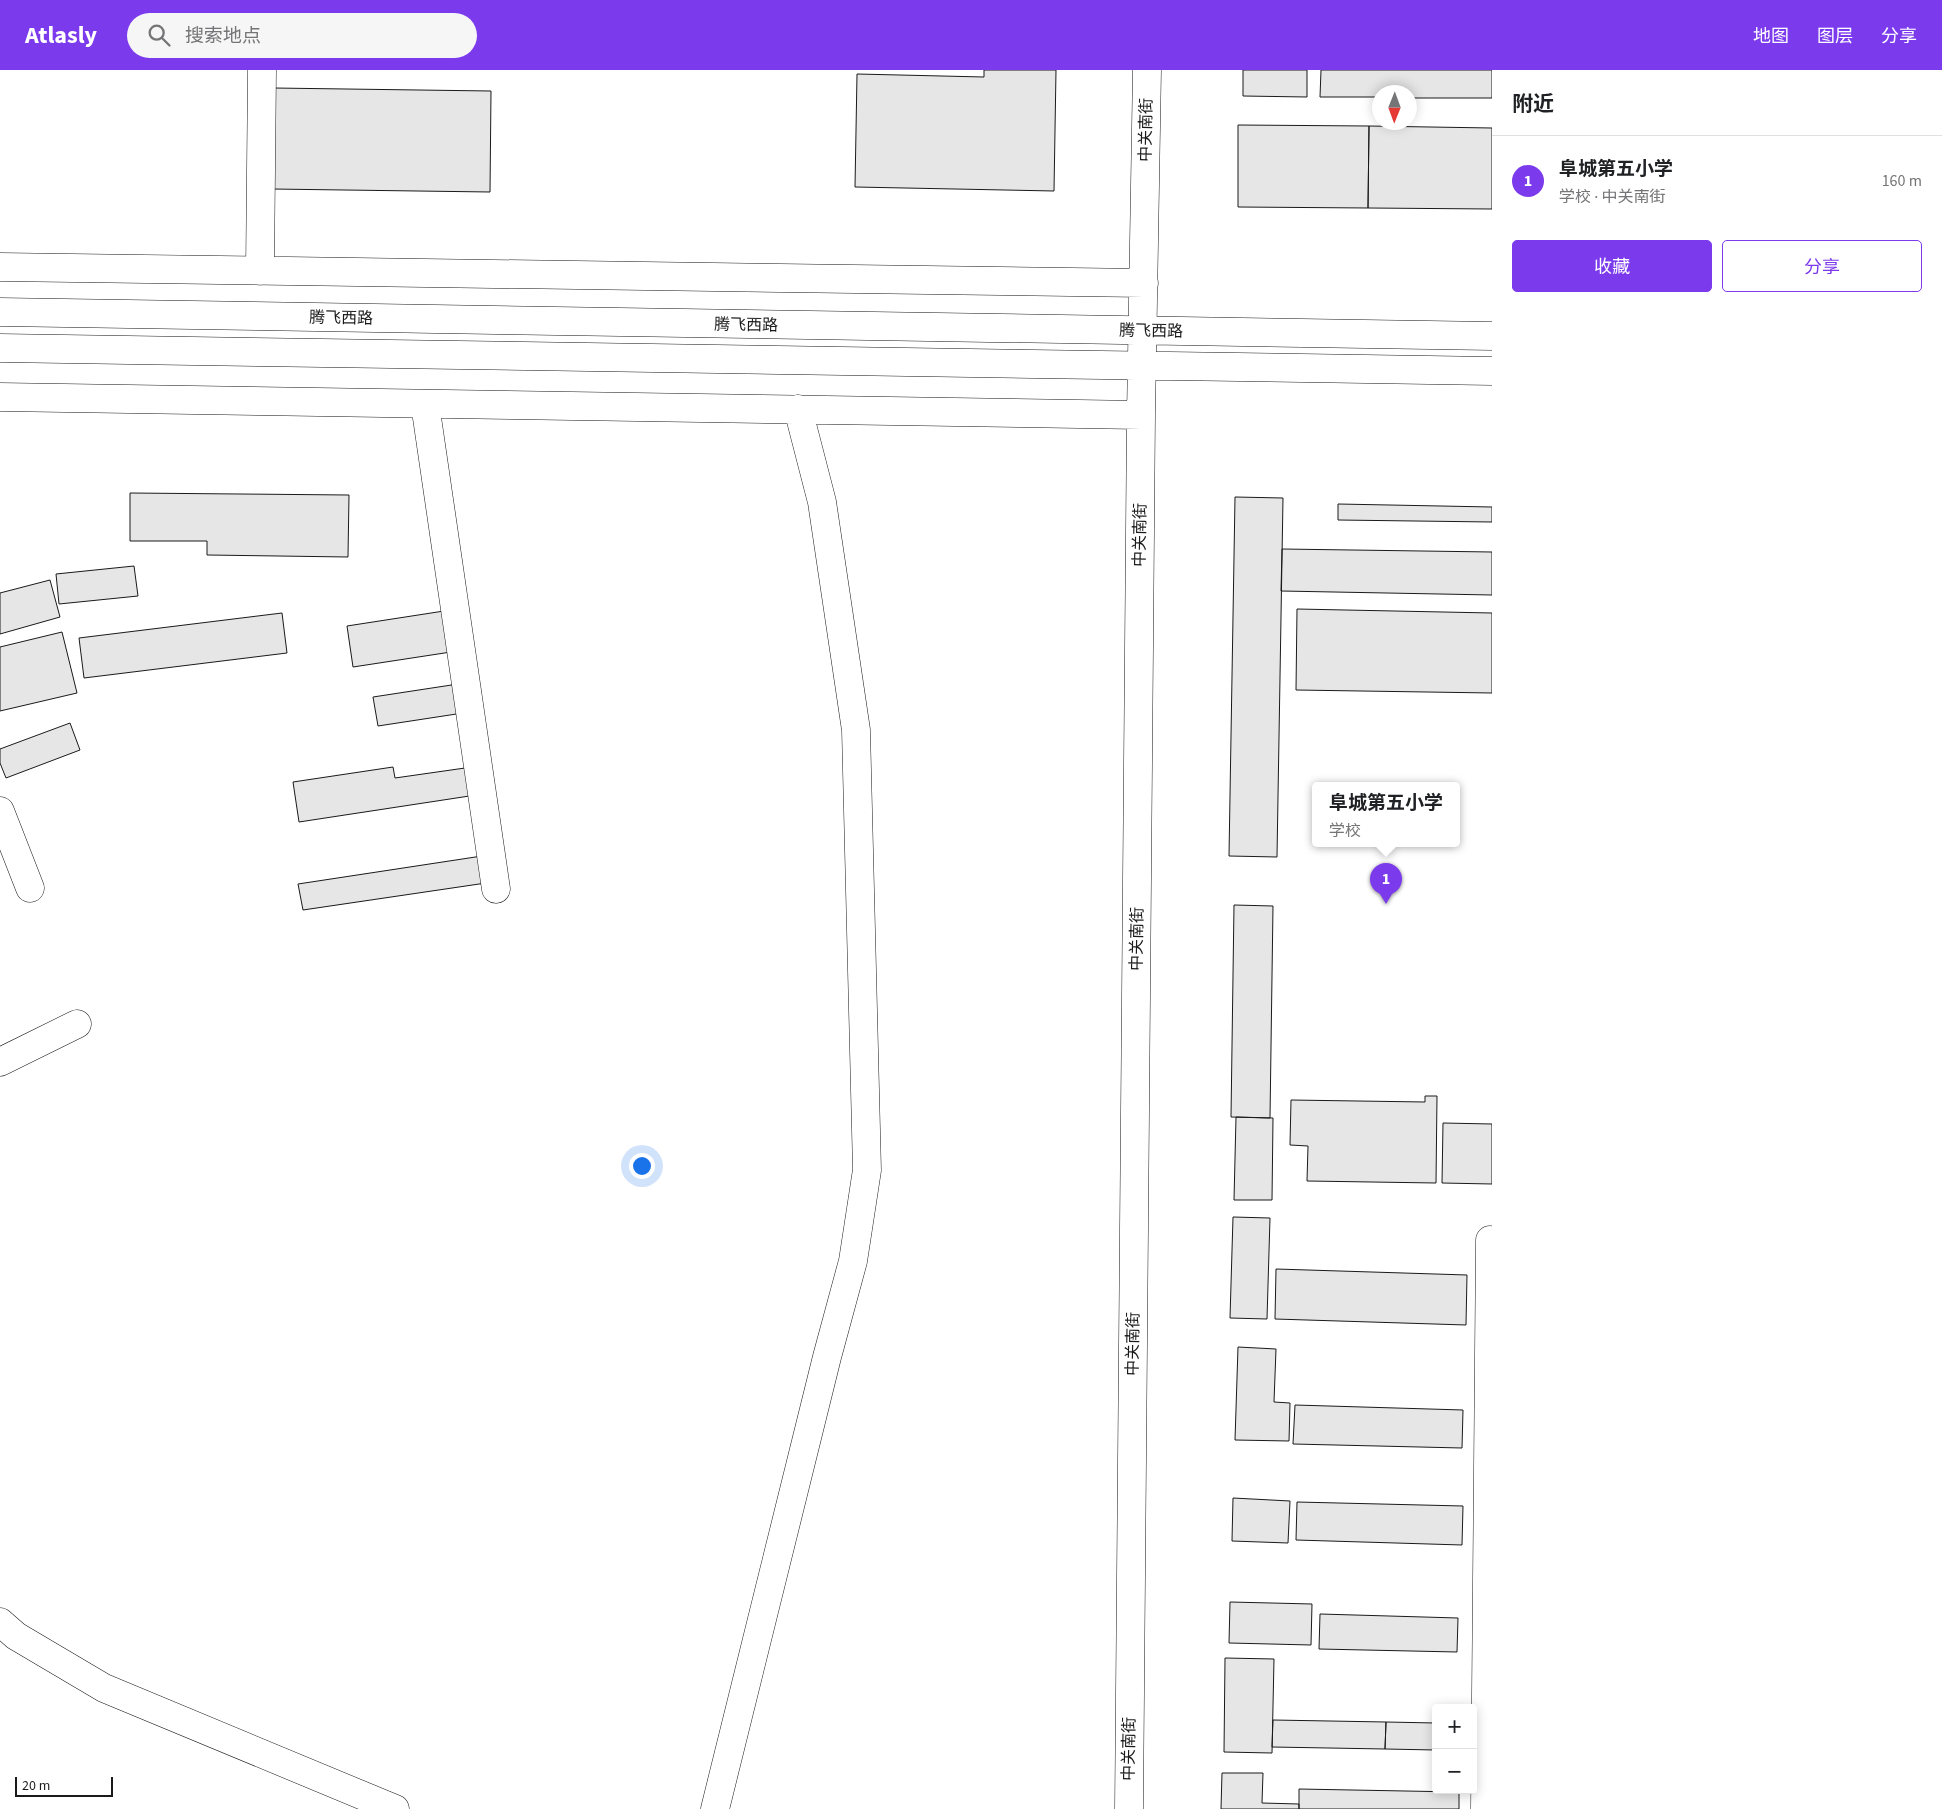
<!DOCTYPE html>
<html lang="zh">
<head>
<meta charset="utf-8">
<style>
	body { margin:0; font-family:"Source Sans 3","Noto Sans SC",sans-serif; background:#f6f6f6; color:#202124 }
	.controls { position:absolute; right:15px; bottom:15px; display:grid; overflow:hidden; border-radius:5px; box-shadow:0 2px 12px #0003 }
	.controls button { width:45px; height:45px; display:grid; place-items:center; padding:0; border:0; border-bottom:1px solid #e0e0e0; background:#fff; color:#202124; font:25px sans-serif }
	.compass { position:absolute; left:1372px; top:15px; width:45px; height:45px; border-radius:50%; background:#fff; box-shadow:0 2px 12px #0003; rotate:181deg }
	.scale { position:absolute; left:15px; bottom:12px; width:98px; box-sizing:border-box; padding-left:5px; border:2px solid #1a1a1a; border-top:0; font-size:14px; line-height:18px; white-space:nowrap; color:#1a1a1a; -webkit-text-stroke:4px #fff; paint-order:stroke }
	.you { position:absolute; left:641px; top:1095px; width:18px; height:18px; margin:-12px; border:4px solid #fff; border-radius:50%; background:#1a73e8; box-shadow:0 0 0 8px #1a73e833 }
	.badge { display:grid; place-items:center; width:32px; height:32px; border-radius:50%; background:#7c3aed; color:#fff; font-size:16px; font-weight:700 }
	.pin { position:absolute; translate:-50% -41px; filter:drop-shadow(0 1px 2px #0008) }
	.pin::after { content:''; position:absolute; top:26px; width:18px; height:15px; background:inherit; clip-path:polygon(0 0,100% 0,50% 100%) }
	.popup { position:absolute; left:1312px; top:712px; width:148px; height:65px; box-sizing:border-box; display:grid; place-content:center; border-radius:5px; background:#fff; filter:drop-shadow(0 1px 4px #0005); font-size:16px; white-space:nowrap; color:#757577 }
	.popup b { font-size:19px; color:#202124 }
	.popup::after { content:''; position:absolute; left:50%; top:100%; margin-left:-10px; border:10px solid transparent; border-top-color:#fff }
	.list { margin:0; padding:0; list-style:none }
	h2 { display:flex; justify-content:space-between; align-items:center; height:65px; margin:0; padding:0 20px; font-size:21px }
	h2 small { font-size:16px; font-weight:400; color:#757577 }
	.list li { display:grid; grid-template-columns:32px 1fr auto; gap:15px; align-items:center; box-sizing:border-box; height:90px; padding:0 20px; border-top:1px solid #e0e0e0 }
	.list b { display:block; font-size:19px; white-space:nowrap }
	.list p { margin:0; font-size:16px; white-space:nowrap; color:#757577 }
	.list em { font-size:16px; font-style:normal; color:#757577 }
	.actions { display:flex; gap:10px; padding:15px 20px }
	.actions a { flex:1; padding:11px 0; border:1px solid #7c3aed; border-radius:5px; text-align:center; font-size:18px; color:#7c3aed }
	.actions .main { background:#7c3aed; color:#fff }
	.icon { flex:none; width:28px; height:28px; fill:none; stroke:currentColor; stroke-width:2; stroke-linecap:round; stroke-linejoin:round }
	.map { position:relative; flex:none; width:1492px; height:1739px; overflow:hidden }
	header { display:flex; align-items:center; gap:30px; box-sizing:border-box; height:70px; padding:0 25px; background:#7c3aed; color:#fff }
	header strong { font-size:24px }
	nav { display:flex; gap:28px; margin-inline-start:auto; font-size:18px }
	.search { width:350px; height:45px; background:#f6f6f6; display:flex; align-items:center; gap:12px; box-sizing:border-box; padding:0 18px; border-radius:28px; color:#757577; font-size:19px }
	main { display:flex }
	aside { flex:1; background:#fff }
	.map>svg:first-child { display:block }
</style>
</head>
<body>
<header>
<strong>Atlasly</strong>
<div class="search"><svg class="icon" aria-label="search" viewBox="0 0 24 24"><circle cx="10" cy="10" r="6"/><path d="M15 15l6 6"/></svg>搜索地点</div>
<nav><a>地图</a><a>图层</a><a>分享</a></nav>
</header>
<main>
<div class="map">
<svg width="1492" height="1739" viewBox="0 0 1492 1739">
	<rect width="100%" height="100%" fill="#fff"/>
	<path fill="#e6e6e6" stroke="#1a1a1a" d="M984 0H1056L1054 121 855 117 857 4 984 7Z
		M1243 0H1307V27L1243 26Z
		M1321 0H1492V28H1410V22H1380V27H1320Z
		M274 18 491 21 490 122 272 119Z
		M1238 55 1369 56 1368 138 1238 137Z
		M1369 56 1492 58V139L1368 138Z
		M130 423 349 425 348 487 207 485V471H130Z
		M1235 427 1283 428 1277 787 1229 786Z
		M1338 434 1492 437V452L1338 450Z
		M1282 479 1492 482V525L1281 521Z
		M134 496 138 526 59 534 56 504Z
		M50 510 60 547 0 564V523Z
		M1297 539 1492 543V623L1296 620Z
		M444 541 451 582 353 597 347 556Z
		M282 543 287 583 84 608 79 568Z
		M62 562 77 623 0 641V577Z
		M458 614 463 643 378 656 373 627Z
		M70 653 80 680 6 708 0 693V679Z
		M393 697 395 708 472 697 476 725 299 752 293 712Z
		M482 786 486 813 303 840 298 814Z
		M1234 835 1273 836 1270 1048 1231 1047Z
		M1425 1026H1437L1436 1113 1307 1111 1308 1076 1290 1075 1291 1030 1425 1032Z
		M1236 1047 1273 1048 1272 1130H1234Z
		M1443 1053 1492 1054V1114L1442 1113Z
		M1233 1147 1270 1148 1267 1249 1230 1248Z
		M1276 1199 1467 1205 1466 1255 1275 1249Z
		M1238 1277 1276 1279 1274 1332 1290 1333 1289 1371 1235 1370Z
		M1295 1335 1463 1340 1462 1378 1293 1374Z
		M1233 1428 1290 1431 1288 1473 1232 1471Z
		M1297 1432 1463 1436 1462 1475 1296 1470Z
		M1230 1532 1312 1534 1311 1575 1229 1573Z
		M1320 1544 1458 1548 1457 1582 1319 1579Z
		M1225 1588 1274 1589 1272 1683 1224 1682Z
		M1273 1650 1386 1652 1385 1679 1272 1677Z
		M1386 1652 1436 1653V1680L1385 1679Z
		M1222 1703H1263L1262 1733 1299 1734V1739H1221Z
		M1299 1719 1459 1722V1739H1299Z"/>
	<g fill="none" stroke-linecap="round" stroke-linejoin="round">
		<defs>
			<path id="minor" d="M0 197 1144 213
				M260 201 262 0
				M0 242 1492 266
				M0 278 1492 301
				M0 327 1141 345
				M425 334 496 819
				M0 741 30 818
				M0 992 77 954
				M0 1552 16 1566 104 1618 395 1739
				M715 1739 827 1287 853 1191 867 1100 856 660 822 432 798 339
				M1129 1739 1141 345 1147 0
				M1485 1739 1490 1170"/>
		</defs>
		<use href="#minor" stroke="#1a1a1a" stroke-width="29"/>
		<use href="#minor" stroke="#fff" stroke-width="28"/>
	</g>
	<g text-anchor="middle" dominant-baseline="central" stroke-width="4" stroke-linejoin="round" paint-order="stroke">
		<g font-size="16" fill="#1a1a1a" stroke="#fff">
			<text transform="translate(1146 60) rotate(-89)">中关南街</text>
			<text transform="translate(341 248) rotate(1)">腾飞西路</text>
			<text transform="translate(746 255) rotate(1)">腾飞西路</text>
			<text transform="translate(1151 261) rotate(1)">腾飞西路</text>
			<text transform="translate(1140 465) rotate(-89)">中关南街</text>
			<text transform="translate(1137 869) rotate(-89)">中关南街</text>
			<text transform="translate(1133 1274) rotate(-89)">中关南街</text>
			<text transform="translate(1129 1679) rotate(-89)">中关南街</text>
		</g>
	</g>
</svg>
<div class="controls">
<button>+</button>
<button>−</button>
</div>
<svg class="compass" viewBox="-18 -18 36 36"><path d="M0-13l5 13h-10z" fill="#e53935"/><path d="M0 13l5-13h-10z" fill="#757577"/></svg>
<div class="scale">20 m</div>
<div class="you"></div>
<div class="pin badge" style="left:1386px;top:834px">1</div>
<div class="popup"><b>阜城第五小学</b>学校</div>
</div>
<aside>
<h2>附近<small></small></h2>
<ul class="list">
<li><span class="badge">1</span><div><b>阜城第五小学</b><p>学校 · 中关南街</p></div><em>160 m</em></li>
</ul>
<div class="actions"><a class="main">收藏</a><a>分享</a></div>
</aside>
</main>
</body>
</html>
